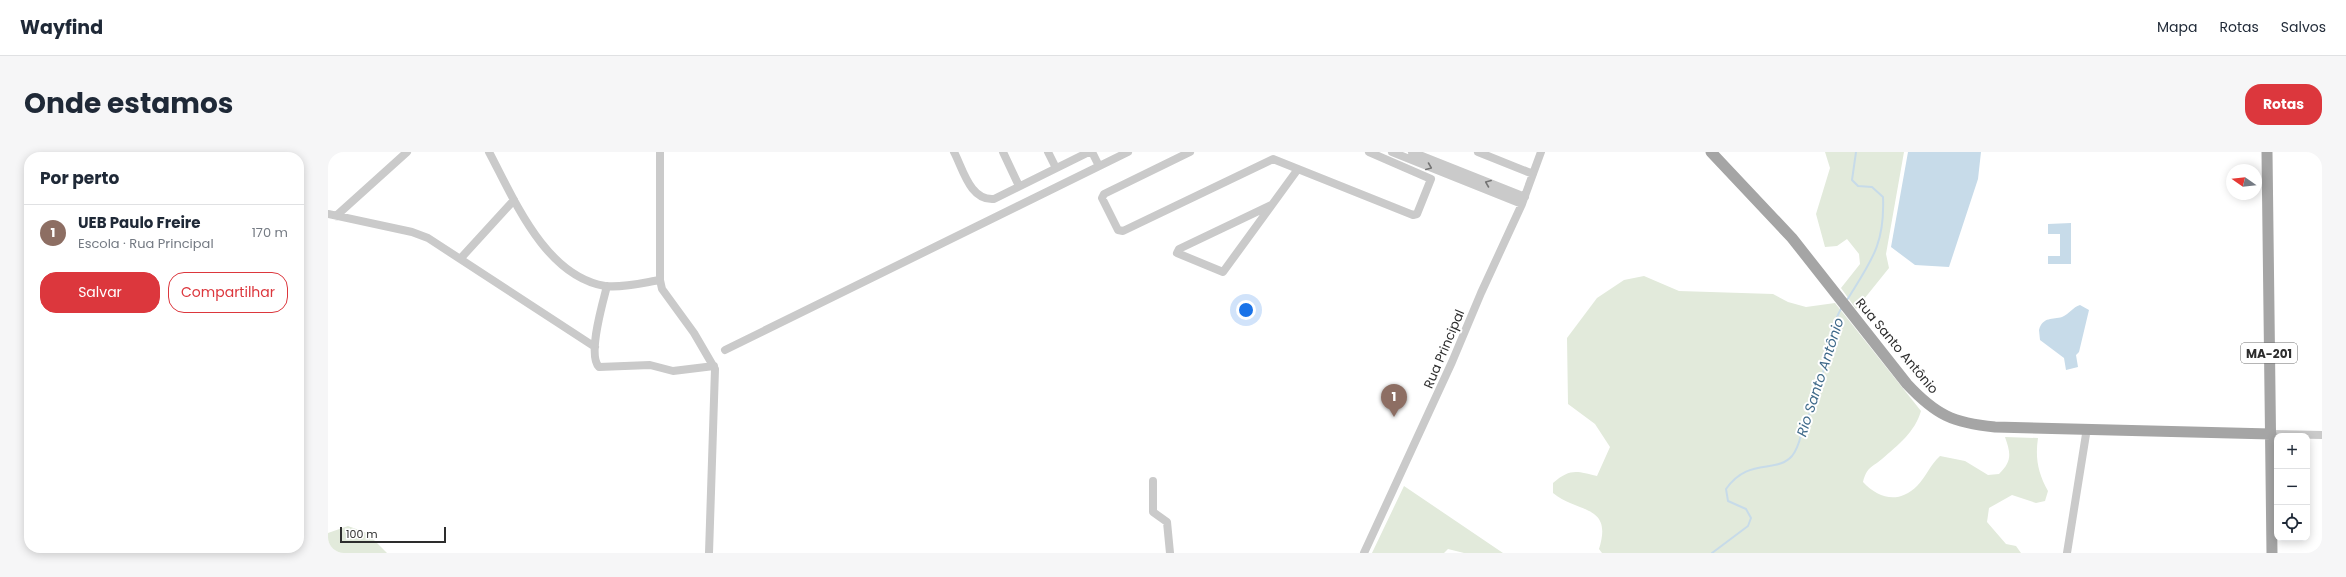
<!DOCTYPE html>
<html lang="pt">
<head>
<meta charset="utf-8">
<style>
	body { margin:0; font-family:Poppins,sans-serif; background:#f6f6f7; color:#1f2937 }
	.controls { position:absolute; right:12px; bottom:12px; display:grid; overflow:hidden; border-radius:8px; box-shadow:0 2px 10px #0003 }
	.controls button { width:36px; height:36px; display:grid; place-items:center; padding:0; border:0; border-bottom:1px solid #e0e1e3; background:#fff; color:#1f2937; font:20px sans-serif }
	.compass { position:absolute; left:1898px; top:12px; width:36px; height:36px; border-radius:50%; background:#fff; box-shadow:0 2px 10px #0003; rotate:284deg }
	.scale { position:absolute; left:12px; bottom:10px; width:106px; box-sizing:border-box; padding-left:4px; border:2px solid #2d2d2d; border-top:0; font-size:11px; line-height:14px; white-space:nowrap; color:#2d2d2d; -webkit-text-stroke:3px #fff; paint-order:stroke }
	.you { position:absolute; left:918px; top:158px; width:14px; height:14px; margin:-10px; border:3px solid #fff; border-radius:50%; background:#1a73e8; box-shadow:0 0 0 6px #1a73e833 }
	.badge { display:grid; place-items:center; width:26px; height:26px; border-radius:50%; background:#dc373d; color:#fff; font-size:13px; font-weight:700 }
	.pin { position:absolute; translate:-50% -33px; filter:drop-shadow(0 1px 2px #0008) }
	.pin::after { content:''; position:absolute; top:21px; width:14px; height:12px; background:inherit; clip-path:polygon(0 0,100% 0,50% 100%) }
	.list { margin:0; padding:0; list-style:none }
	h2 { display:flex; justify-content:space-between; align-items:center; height:52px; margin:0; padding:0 16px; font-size:17px }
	h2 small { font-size:13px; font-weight:400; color:#747a83 }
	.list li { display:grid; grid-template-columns:26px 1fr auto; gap:12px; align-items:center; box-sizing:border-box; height:56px; padding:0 16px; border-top:1px solid #e0e1e3 }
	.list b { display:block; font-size:15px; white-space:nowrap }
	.list p { margin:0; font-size:13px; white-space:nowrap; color:#747a83 }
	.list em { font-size:13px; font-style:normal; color:#747a83 }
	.actions { display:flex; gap:8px; padding:12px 16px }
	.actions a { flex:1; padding:9px 0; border:1px solid #dc373d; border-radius:16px; text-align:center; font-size:14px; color:#dc373d }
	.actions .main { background:#dc373d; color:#fff }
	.icon { flex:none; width:22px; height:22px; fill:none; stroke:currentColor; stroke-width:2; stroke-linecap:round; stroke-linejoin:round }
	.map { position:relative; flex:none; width:1994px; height:401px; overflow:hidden; border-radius:16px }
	header { display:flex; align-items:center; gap:24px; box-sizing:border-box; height:56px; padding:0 20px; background:#fff; border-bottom:1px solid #e0e1e3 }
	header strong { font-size:19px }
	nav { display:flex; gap:22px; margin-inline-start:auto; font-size:14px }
	.intro { display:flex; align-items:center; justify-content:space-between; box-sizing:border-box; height:96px; padding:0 24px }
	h1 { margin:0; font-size:28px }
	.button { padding:10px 18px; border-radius:16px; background:#dc373d; color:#fff; font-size:14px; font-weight:700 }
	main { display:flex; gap:24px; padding:0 24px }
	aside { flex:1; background:#fff; border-radius:16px; box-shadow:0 2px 10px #0003 }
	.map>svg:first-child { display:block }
</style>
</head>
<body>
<header>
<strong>Wayfind</strong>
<nav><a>Mapa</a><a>Rotas</a><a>Salvos</a></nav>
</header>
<div class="intro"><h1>Onde estamos</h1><a class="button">Rotas</a></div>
<main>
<aside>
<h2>Por perto<small></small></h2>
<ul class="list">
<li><span class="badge" style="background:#8d6e63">1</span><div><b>UEB Paulo Freire</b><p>Escola · Rua Principal</p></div><em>170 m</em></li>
</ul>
<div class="actions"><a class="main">Salvar</a><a>Compartilhar</a></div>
</aside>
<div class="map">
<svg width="1994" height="401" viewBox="0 0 1994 401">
	<rect width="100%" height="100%" fill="#fff"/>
	<path fill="#e2eadb" d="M1497 0H1576L1558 102 1561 116 1528 157 1513 136 1532 112 1531 102 1519 87 1509 94 1497 95 1488 62 1502 16Z
		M1316 124 1351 139 1445 142 1460 150 1478 155 1507 151 1593 259C1587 280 1570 293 1554 307 1543 316 1539 315 1535 330 1551 347 1571 352 1589 334 1598 325 1602 313 1612 304L1637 309 1660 323 1671 322C1684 309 1683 302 1677 285L1710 286C1707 306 1710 321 1720 339L1717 349 1708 351 1684 343 1661 356 1659 370 1678 392 1688 394 1693 401H1274L1271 397C1285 352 1251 362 1225 341V331C1242 316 1249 319 1269 324L1282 295 1267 272 1240 252 1239 186 1269 146 1296 128Z
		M1076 334 1175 401H1176H1136L1120 397 1116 401H1044Z
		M20 374 39 381 59 401H0V381Z"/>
	<path fill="#c7dbe9" d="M1580 0H1653L1650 27 1621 115 1587 113 1563 95Z
		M1743 71V112H1720V104H1732V82H1720V72Z
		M1752 153 1761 158 1751 200 1748 203 1750 215 1738 218 1736 206 1712 188 1711 178C1715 164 1725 168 1734 165 1741 162 1745 155 1752 153Z"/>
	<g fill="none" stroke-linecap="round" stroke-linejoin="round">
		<path stroke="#c7dbe9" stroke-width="2" d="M1519 148C1543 109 1557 93 1555 45L1544 35 1530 34 1524 28 1528 0
			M1384 401 1420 374 1423 366 1418 357 1400 349 1398 337C1420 305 1448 322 1464 304 1472 294 1472 284 1476 273 1480 263 1487 254 1490 243 1498 214 1499 181 1514 155"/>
		<path stroke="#cacaca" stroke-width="8" d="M161 0C186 47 217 124 277 134 294 136 314 131 332 128
			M332 0V128L334 137 366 181 387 217 381 401
			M626 0C635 17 642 49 666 47L761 0
			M675 0 691 34
			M720 0 728 16
			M764 0 771 14
			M862 0 776 42 774 46 790 78 795 79 945 7 1085 63 1089 62 1103 27 1041 0
			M1064 0 1194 52
			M1084 0 1197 45
			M1150 0 1205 22
			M943 53 851 97 849 101 895 120 970 17
			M0 62 84 80 100 86 267 195
			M8 64 79 0
			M133 106 186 48
			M279 134C275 150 259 203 271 215L322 213 345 219 386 214
			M397 198 800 0
			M1943 282 1994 283
			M825 329V360L839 370 842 401
			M1036 401 1124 210 1153 141 1194 52 1213 0
			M1739 401 1759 276"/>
		<path stroke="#a5a5a5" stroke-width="11" d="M1383 0 1464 86 1579 232C1608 263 1625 271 1667 275L1943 282
			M1939 0 1944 401"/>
	</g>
	<defs><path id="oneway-chevron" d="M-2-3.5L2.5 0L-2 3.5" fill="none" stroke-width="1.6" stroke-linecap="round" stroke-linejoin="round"/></defs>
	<g stroke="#747474">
		<use href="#oneway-chevron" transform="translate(1101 15) rotate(22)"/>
		<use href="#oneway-chevron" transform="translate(1160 31) rotate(-158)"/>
	</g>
	<g text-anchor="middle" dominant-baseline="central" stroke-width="4" stroke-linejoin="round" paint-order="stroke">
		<rect fill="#fff" stroke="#6c6c6c" stroke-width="1" x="1913" y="191" width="56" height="20" rx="3"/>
		<g font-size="12" font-weight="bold" fill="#2d2d2d">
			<text x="1941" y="201">MA-201</text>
		</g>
		<g font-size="13" fill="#2d2d2d" stroke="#fff">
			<text transform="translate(1569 194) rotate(50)">Rua Santo Antônio</text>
			<text transform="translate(1116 197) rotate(-67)">Rua Principal</text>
		</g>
		<g font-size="14" font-style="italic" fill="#3f6a8a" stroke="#fff">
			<text transform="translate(1492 225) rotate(-72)">Rio Santo Antônio</text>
		</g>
	</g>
</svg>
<div class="controls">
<button>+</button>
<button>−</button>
<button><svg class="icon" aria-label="locate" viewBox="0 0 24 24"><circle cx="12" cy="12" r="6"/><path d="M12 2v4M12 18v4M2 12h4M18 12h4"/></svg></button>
</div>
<svg class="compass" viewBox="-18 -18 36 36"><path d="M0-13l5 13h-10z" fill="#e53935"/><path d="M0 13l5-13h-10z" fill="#747a83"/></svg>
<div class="scale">100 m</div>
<div class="you"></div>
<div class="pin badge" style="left:1066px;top:265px;background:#8d6e63">1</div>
</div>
</main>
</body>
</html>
